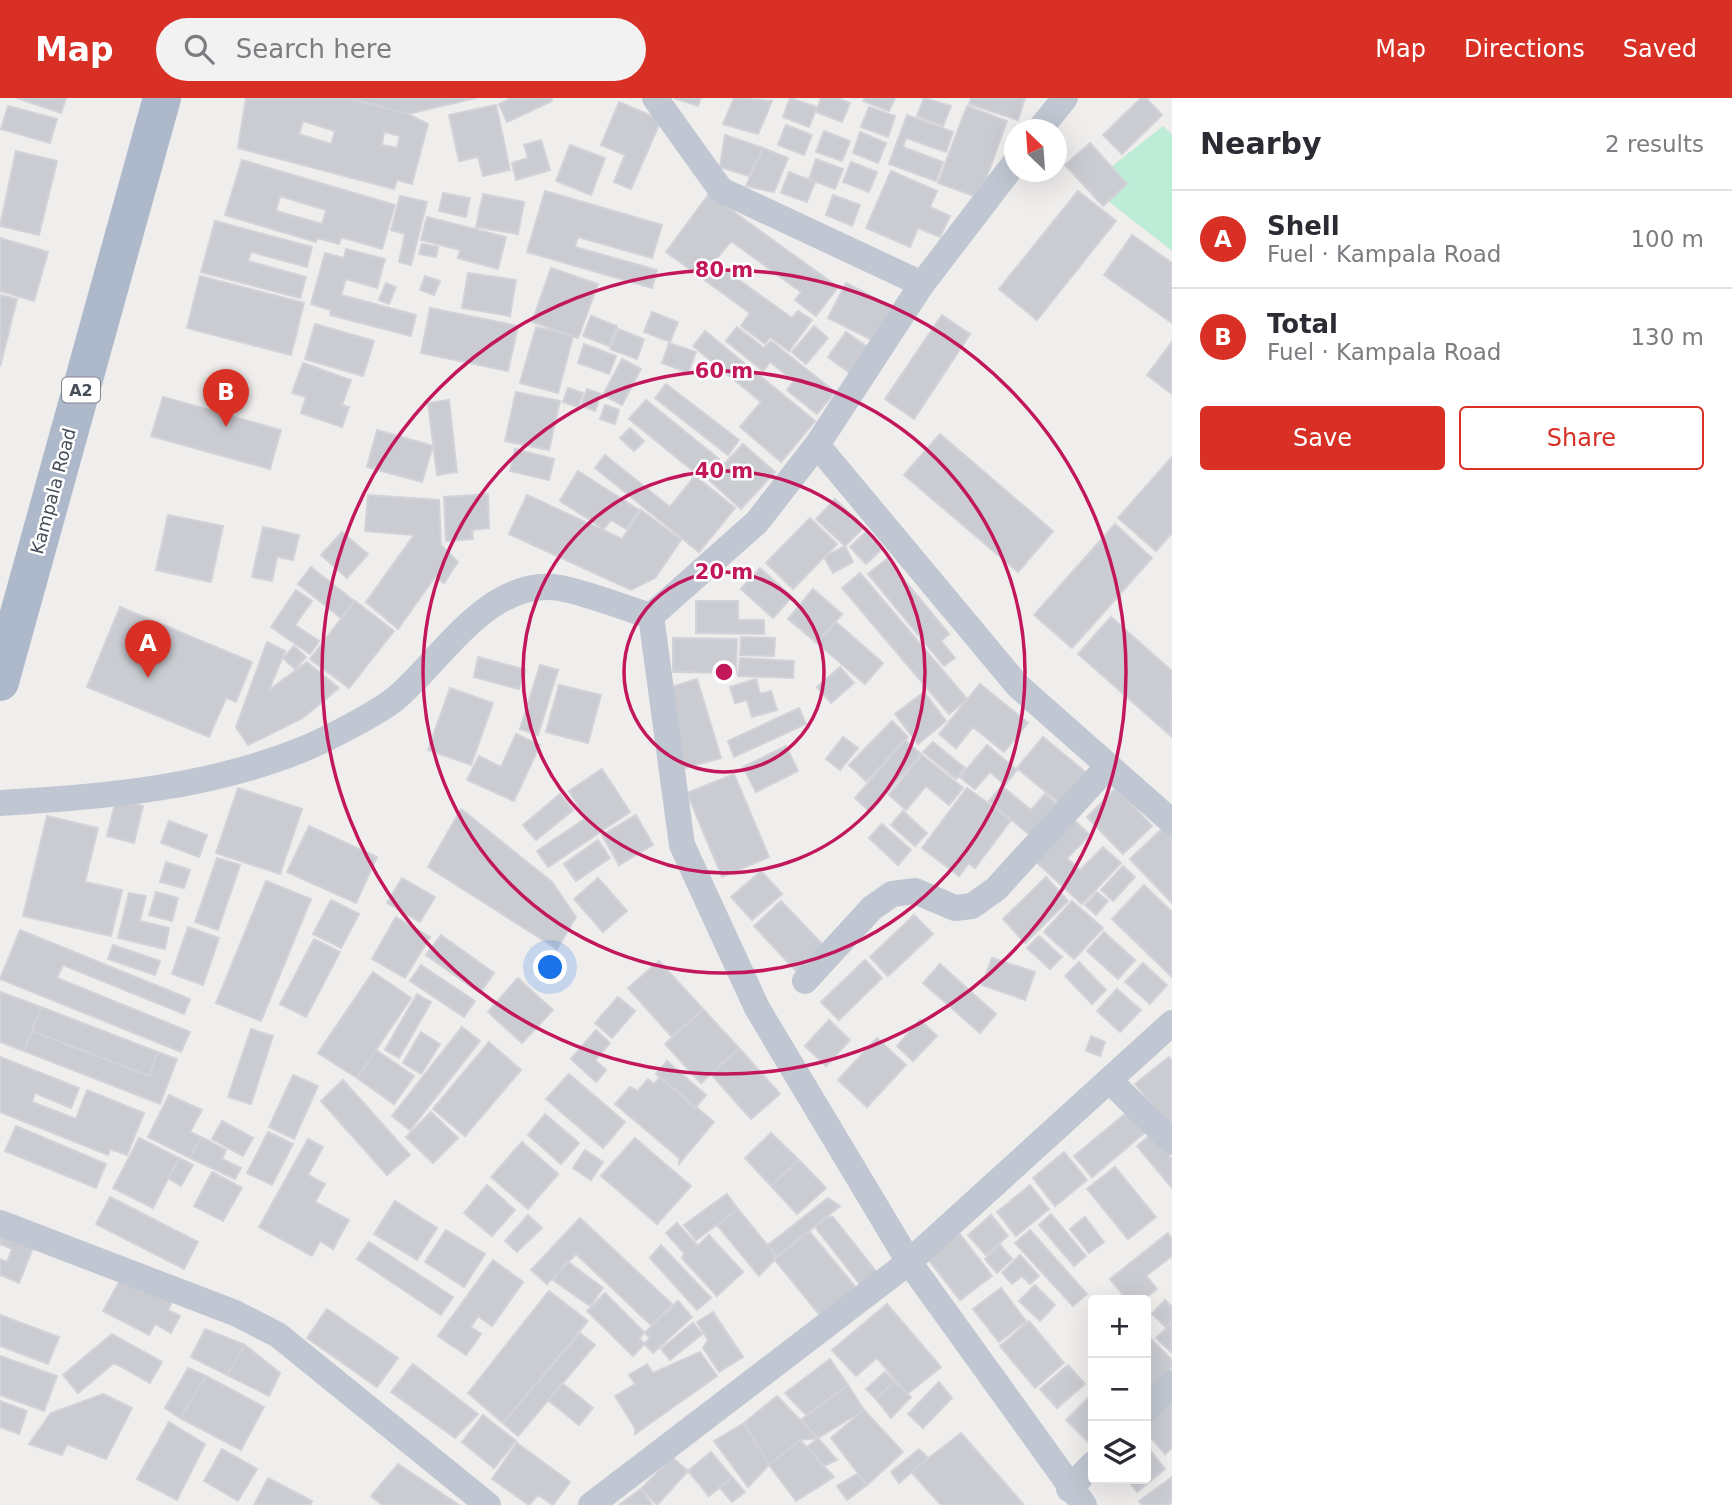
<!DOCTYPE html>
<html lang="en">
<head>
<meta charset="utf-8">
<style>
	body { margin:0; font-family:"DejaVu Sans",sans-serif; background:#f2f2f3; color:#2b2b33 }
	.controls { position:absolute; right:21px; bottom:21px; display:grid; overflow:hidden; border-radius:7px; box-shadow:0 7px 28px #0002 }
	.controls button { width:63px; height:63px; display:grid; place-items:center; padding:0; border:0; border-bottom:2px solid #e1e1e2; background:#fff; color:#2b2b33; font:35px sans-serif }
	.compass { position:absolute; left:1004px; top:21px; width:63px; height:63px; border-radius:50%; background:#fff; box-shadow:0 7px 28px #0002; rotate:335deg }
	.you { position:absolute; left:551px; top:870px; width:24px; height:24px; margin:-18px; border:5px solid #fff; border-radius:50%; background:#1a73e8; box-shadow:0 0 0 10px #1a73e833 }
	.badge { display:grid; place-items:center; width:46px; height:46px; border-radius:50%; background:#d93025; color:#fff; font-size:23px; font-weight:700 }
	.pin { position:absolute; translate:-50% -58px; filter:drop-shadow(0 2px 4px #0008) }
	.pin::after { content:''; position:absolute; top:37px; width:24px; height:21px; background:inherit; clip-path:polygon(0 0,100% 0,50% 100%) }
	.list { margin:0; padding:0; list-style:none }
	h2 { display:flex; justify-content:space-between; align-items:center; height:91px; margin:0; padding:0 28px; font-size:30px }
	h2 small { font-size:23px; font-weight:400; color:#7c7c81 }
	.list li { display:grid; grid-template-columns:46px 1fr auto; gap:21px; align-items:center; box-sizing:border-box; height:98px; padding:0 28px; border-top:2px solid #e1e1e2 }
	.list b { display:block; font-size:26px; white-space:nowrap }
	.list p { margin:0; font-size:23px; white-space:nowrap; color:#7c7c81 }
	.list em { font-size:23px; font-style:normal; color:#7c7c81 }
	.actions { display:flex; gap:14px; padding:21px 28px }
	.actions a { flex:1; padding:16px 0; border:2px solid #d93025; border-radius:7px; text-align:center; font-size:24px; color:#d93025 }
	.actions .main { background:#d93025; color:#fff }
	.icon { flex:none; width:38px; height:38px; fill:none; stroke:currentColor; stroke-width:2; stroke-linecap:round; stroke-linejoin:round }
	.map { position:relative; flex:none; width:1172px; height:1407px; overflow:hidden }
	header { display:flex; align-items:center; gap:42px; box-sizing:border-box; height:98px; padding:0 35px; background:#d93025; color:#fff }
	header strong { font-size:33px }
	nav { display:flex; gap:38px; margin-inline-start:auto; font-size:24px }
	.search { width:490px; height:63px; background:#f2f2f3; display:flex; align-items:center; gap:18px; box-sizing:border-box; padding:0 24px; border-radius:38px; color:#7c7c81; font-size:26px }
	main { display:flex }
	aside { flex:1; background:#fff }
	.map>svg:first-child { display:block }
</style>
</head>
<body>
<header>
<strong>Map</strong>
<div class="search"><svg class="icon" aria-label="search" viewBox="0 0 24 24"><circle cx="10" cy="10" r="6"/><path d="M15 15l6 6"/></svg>Search here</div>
<nav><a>Map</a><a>Directions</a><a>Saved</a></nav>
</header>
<main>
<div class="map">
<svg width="1172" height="1407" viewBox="0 0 1172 1407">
	<rect width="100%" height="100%" fill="#f0eeed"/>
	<path fill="#bdecd7" d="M1163 28 1172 36V153L1088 87Z"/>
	<path fill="#caccd2" stroke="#d2d3d9" stroke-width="2" fill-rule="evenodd" d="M17 0H66L61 15Z
		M246 0H348L408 16 428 26 412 86 397 82 394 91 238 50ZM303 23 335 33 331 46 299 36ZM384 34 400 38 397 50 382 47Z
		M348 0H476L408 16Z
		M511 0H551L552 3 507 24 499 6Z
		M674 0H701L698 8Z
		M734 0 772 3 758 36 723 26Z
		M790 0 817 9 809 29 783 19Z
		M821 0H838L850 5 842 24 816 14Z
		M865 0H895L889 13 863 3Z
		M924 0 951 8 943 28 917 18Z
		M971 0H1025L1018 22 969 6Z
		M1141 0H1146L1162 17 1122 56 1103 37Z
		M619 4 661 22 631 91 614 84 625 57 601 47Z
		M496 7 510 72 483 78 478 59 459 63 449 17Z
		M8 8 57 21 50 45 1 31Z
		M967 8 1007 23 979 100 938 85Z
		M869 9 895 18 888 39 861 29Z
		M907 17 953 34 946 54 906 40 903 49 943 64 936 83 889 66Z
		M786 27 812 37 804 57 778 47Z
		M824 33 850 43 842 63 816 54Z
		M860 34 886 45 878 65 853 55Z
		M725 37 763 50 749 78 720 69Z
		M541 42 550 72 516 82 512 65 528 60 524 47Z
		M1090 45 1127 86 1103 108 1065 67Z
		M570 47 605 60 591 97 556 83Z
		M763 50 788 60 774 94 746 88Z
		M16 53 57 63 39 137 0 128Z
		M816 61 843 71 835 91 809 81Z
		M242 62 395 107 382 151 341 139 339 146 317 140 316 144 225 117ZM280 98 326 112 322 126 276 113Z
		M851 64 877 74 869 94 843 84Z
		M891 73 937 93 930 109 950 118 940 139 918 130 910 149 866 130Z
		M789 74 815 84 807 104 781 95Z
		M545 93 662 127 652 160 578 139 575 149 657 172 652 190 527 154Z
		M1078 93 1116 123 1037 222 999 191Z
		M443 95 470 100 466 119 439 113Z
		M483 96 524 104 518 136 476 129Z
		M709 96 838 189 816 218 795 202 801 194 731 143 714 164 792 220 798 213 812 222 789 253 770 239 765 246 741 228 750 215 666 154Z
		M833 97 860 107 852 128 826 117Z
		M400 98 427 104 411 167 399 164 405 136 391 132Z
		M427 119 506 139 498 171 458 160 460 152 421 142Z
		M215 123 312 149 307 169 251 154 248 163 306 179 300 200 201 174Z
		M1132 137 1172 165V225L1104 177Z
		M0 140 48 154 34 203 0 193Z
		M422 146 438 149 436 159 419 156Z
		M346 151 385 161 377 190 346 181 341 197 416 217 411 238 330 217 331 212 311 206 325 155 344 160Z
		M551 170 598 186 578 240 532 224Z
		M468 175 516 182 510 218 462 210Z
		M200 178 304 205 291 257 187 230Z
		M425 178 440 183 434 197 420 192Z
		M386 185 396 189 389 206 379 202Z
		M846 185 892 209 874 243 828 220Z
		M0 197 17 201 0 269Z
		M430 210 518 228 508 273 421 255Z
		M652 214 678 224 670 244 644 234Z
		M942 217 970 236 914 321 885 301Z
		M591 218 617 228 609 248 583 238Z
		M315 226 374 243 363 278 305 261Z
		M814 228 828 240 806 266 792 254Z
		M536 229 573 238 558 295 520 285Z
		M737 229 764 250 771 243 835 294 817 316 787 292 794 283 770 264 763 273 726 243Z
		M618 231 644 241 637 261 610 251Z
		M705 233 815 323 781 364 740 329 761 304 693 248Z
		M846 234 869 250 851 276 828 259Z
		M1172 244V296L1147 277Z
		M669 245 696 254 688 275 662 265Z
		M584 246 616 258 609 276 578 265Z
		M622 261 641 271 622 307 603 297Z
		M303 265 351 282 342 307 349 309 342 329 301 315 306 299 292 295Z
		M666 286 739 342 728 357 655 300Z
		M568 290 583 295 578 309 563 304Z
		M587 291 601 296 595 313 581 308Z
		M516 294 560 303 549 352 505 343Z
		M163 299 281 332 270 371 151 338Z
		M449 302 457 374 437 377 428 305Z
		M646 302 719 361 703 381 629 321Z
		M605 307 619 312 615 326 600 321Z
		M630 330 644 343 634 353 620 340Z
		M377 332 433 348 422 384 367 369Z
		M940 336 1053 433 1018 474 904 377Z
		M743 346 775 374 741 411 709 382Z
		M515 351 554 361 549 382 510 373Z
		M605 357 670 409 695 378 735 410 699 454 595 370Z
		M1172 359V435L1156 453 1118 420Z
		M578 373 639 412 626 431 611 422 604 431 560 403Z
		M488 396 489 430 472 432 473 441 446 443 444 399Z
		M368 397 439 402 441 447 458 464 444 485 435 479 398 531 366 504 414 437 365 433Z
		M527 397 622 441 641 412 681 442 655 480 631 492 509 436Z
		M835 401 864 429 845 448 816 421Z
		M168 417 223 428 211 484 156 472Z
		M810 420 837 446 793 491 766 465Z
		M1115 426 1152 460 1072 550 1034 517Z
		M263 429 299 437 293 462 277 459 272 483 252 479Z
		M342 434 368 456 347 480 321 457Z
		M866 434 882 451 866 466 850 449Z
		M845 448 853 464 833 475 824 459Z
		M887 461 949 536 941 543 955 560 944 568 868 476Z
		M311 469 354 503 341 520 298 486Z
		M760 470 792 499 773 520 741 491Z
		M860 475 967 601 949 616 842 490Z
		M813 491 842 516 817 545 788 521Z
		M296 492 312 503 295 527 319 543 310 556 271 529Z
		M355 503 394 533 349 590 310 561Z
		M696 503H738V522H764V536L696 535Z
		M120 509 252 564 236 604 226 600 209 639 87 589Z
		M1111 519 1172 573 1171 638 1078 556Z
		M836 524 883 565 865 586 817 545Z
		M741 539 775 540 774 558 740 557Z
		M673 540 737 541 736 575 673 574Z
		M267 544 285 553 269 592 307 564 339 590 303 620 248 647 236 629Z
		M294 548 306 559 295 571 283 560Z
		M478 559 526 572 519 591 474 579Z
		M740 560 794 563 793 580 738 578Z
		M540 567 558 572 538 637 520 631Z
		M840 569 854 585 831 605 817 589Z
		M697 581 721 660 685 670 662 592Z
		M756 581 760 596 771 593 777 612 752 619 747 602 735 605 730 589Z
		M980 586 1028 625 1004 654 973 629 956 650 939 636Z
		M559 587 601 597 588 645 546 634Z
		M450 590 493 605 471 667 428 652Z
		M924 594 946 623 918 646 895 616Z
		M799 610 806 626 734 659 728 643Z
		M892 623 908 639 866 683 849 667Z
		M516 636 540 647 514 703 467 682 479 658 501 669Z
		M843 639 858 650 840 672 826 661Z
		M1043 639 1089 677 1063 708 1017 670Z
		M905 642 921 656 870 714 855 700Z
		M933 644 965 670 956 681 923 654Z
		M987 647 1017 672 1005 687 990 674 975 691 960 679Z
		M786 648 798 673 756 694 743 669Z
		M922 657 963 690 949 707 926 688 906 712 889 697Z
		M602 671 630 714 548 769 537 753 586 720 569 693Z
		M734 676 769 759 722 779 687 695Z
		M1002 688 1031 712 1045 696 1063 712 1037 743 989 703Z
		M238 690 302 711 280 776 216 755Z
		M967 690 1011 722 975 770 969 765 959 778 922 750Z
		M1116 690 1152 728 1123 756 1087 719Z
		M560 696 573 712 536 742 523 727Z
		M116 702 143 708 134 745 107 738Z
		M461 711 552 784 576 819 557 851 428 769Z
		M903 713 927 735 915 748 891 727Z
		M636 717 653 747 619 767 602 737Z
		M47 718 98 730 85 784 122 792 111 838 23 818Z
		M1074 722 1090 737 1067 760 1080 772 1103 749 1121 765 1082 806 1035 763Z
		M169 723 207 737 199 759 161 745Z
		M882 726 911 752 898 767 869 740Z
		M309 728 377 759 356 805 287 774Z
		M1165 728 1172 736V805L1130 761Z
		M598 742 610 760 576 783 564 766Z
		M217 760 240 767 218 832 195 824Z
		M166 764 190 772 184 790 160 784Z
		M1123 768 1135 779 1113 803 1101 792Z
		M761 773 782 796 752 822 731 799Z
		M1046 779 1068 803 1025 845 1003 821Z
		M402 780 435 799 420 824 387 805Z
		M598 780 627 813 603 834 574 801Z
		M266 783 311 801 261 923 216 905Z
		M1144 787 1172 814V879L1112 821Z
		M156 794 178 800 172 823 149 817Z
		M1097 794 1108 803 1096 817 1085 807Z
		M129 795 146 798 140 823 169 830 165 851 118 840Z
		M331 802 359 816 341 850 313 836Z
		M781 803 824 848 797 874 754 828Z
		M1072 803 1103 830 1074 861 1044 834Z
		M914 817 933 836 888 878 870 859Z
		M396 819 430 839 405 880 372 861Z
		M188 829 219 840 203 887 172 876Z
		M20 832 190 901 184 916 63 867 57 880 190 934 181 954 0 881Z
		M1104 834 1135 862 1118 881 1087 853Z
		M441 837 494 875 480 895 426 857Z
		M1039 838 1062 859 1050 871 1027 850Z
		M314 841 340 854 306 919 280 906Z
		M113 847 160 863 155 877 108 861Z
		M992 860 1035 874 1025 902 982 887Z
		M865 862 882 880 839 922 821 904Z
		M659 863 703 911 672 939 628 890Z
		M1079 864 1106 892 1092 906 1065 878Z
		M1143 865 1167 887 1150 906 1125 884Z
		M940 866 996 916 980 935 923 885Z
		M421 867 475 903 464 919 410 883Z
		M373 874 411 900 357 980 318 955Z
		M518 880 553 912 522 945 488 914Z
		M1117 891 1141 912 1120 934 1097 913Z
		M0 894 41 909 24 953 0 944Z
		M417 896 431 904 399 960 385 952Z
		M618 899 635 913 612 940 595 925Z
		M41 909 158 954 149 978 32 933Z
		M703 911 739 950 701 985 665 946Z
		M829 922 850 942 826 968 805 948Z
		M920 922 937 938 913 963 897 948Z
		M462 929 480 943 410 1032 392 1018Z
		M251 931 273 938 251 1006 228 999Z
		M596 932 610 945 595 962 606 972 596 984 571 961Z
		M32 933 149 978 158 954 177 961 160 1006 24 953Z
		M421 934 440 946 421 976 403 965Z
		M1091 938 1105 944 1100 958 1086 953Z
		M877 940 906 967 867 1009 838 982Z
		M489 944 521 972 465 1038 433 1011Z
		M739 950 780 996 751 1021 711 976Z
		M376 952 414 978 394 1006 357 980Z
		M0 959 79 990 71 1010 35 995 32 1004 76 1021 87 992 144 1015 127 1057 110 1051 108 1057 0 1014Z
		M1169 959 1172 963V1031L1135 986Z
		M667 963 706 997 695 1010 656 976Z
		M569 976 625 1024 603 1050 546 1001Z
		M293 977 318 988 294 1041 269 1029Z
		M660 979 714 1024 679 1066V1060L615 1006 630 989 638 993 648 981 654 986Z
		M343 982 410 1057 387 1077 321 1003Z
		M169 997 202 1012 190 1034 201 1039 190 1060 148 1039Z
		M1131 1011 1148 1032 1092 1079 1074 1058Z
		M431 1014 458 1040 433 1065 406 1039Z
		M545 1016 579 1045 561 1066 528 1037Z
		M222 1023 253 1040 243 1058 212 1041Z
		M16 1028 106 1066 96 1090 5 1053Z
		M268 1034 293 1046 272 1087 247 1075Z
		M771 1035 799 1062 771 1088 745 1060Z
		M1151 1036 1172 1061V1090L1137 1048Z
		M201 1039 226 1052 222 1061 241 1070 235 1081 190 1060Z
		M139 1040 179 1060 153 1110 113 1090Z
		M635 1040 691 1088 657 1126 601 1078Z
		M308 1041 323 1049 308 1077 325 1086 315 1104 349 1122 333 1151 320 1143 312 1158 259 1129Z
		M522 1044 558 1076 528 1111 491 1079Z
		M585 1052 603 1064 591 1082 573 1070Z
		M1064 1054 1087 1082 1055 1108 1033 1080Z
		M179 1060 193 1067 181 1088 168 1080Z
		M799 1062 826 1090 797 1116 771 1088Z
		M1115 1069 1156 1119 1128 1141 1087 1091Z
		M212 1074 242 1090 223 1123 194 1108Z
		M487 1087 515 1112 492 1138 464 1115Z
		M1030 1087 1049 1111 1016 1138 997 1114Z
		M727 1096 738 1111 696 1142 684 1127Z
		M110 1099 198 1144 184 1171 96 1126Z
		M828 1100 840 1108 777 1159 768 1147Z
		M395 1103 437 1130 417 1162 374 1136Z
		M738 1111 777 1159 759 1178 717 1127Z
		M1051 1116 1086 1158 1074 1168 1039 1127Z
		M528 1117 542 1130 517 1154 505 1143Z
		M991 1117 1008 1138 986 1157 968 1137Z
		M827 1119H833L879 1177 863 1190 815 1129Z
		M1085 1119 1104 1144 1089 1155 1070 1131Z
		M580 1120 672 1206 651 1227 576 1156 547 1186 531 1172Z
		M0 1125 37 1140 19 1185 0 1177V1161L7 1164 12 1151 0 1146Z
		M677 1125 698 1148 709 1137 743 1174 717 1198 682 1160 684 1155 666 1135Z
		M446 1132 485 1156 464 1189 425 1164Z
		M1030 1132 1087 1196 1073 1208 1015 1145Z
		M809 1133 858 1192 823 1221 774 1161Z
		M1168 1135 1172 1141V1158L1146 1178 1157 1191 1143 1202H1127L1110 1181Z
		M960 1136 992 1178 960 1202 927 1160Z
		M369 1144 453 1199 441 1217 357 1161Z
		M661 1147 711 1200 697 1212 650 1160Z
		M1000 1147 1012 1161 997 1175 985 1161Z
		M1020 1157 1039 1178 1030 1186 1022 1178 1012 1186 1002 1175Z
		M493 1162 523 1184 492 1228 478 1218 471 1229 481 1236 466 1257 438 1238Z
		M567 1163 603 1190 590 1208 553 1182Z
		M125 1173 174 1200 168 1212 180 1218 171 1235 155 1226 149 1237 103 1213Z
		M1035 1187 1055 1207 1040 1223 1019 1203Z
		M1001 1190 1026 1223 999 1244 973 1211Z
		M549 1193 588 1223 503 1325 468 1295Z
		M605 1195 650 1240 633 1258 587 1213Z
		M1165 1202 1172 1209V1222L1166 1229 1152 1216Z
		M678 1203 692 1219 653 1255 639 1240Z
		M887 1206 941 1269 907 1296 877 1260 856 1278 832 1252Z
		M327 1211 398 1260 377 1289 307 1240Z
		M713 1214 743 1259 719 1274 703 1250 708 1242 697 1224Z
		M0 1217 59 1239 48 1266 0 1248Z
		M1029 1223 1064 1265 1035 1290 1000 1248Z
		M693 1225 702 1236 670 1262 661 1251Z
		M1172 1225V1255L1156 1240Z
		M205 1231 245 1247 227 1277 191 1259Z
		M580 1235 595 1247 518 1338 503 1325Z
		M112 1236 162 1264 150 1285 114 1265 78 1295 63 1277Z
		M1146 1236 1172 1262V1269L1149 1292 1146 1288Z
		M245 1247 280 1275 269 1298 227 1277Z
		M700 1254 717 1278 635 1336V1330L615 1298 635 1286 629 1277 647 1266 653 1275Z
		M0 1258 57 1278 44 1313 0 1297Z
		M830 1261 848 1287 806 1317 785 1295Z
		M413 1266 478 1316 455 1340 391 1294Z
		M1068 1267 1085 1286 1057 1310 1040 1291Z
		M188 1270 206 1278 180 1320 165 1310Z
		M885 1274 894 1284 876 1301 866 1291Z
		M206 1278 264 1309 241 1352 180 1320Z
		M894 1284 911 1299 891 1320 876 1301Z
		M939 1284 952 1300 923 1330 908 1316Z
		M562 1285 593 1310 579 1327 548 1302Z
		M848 1287 864 1312 818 1340 801 1322Z
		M1093 1295V1349L1066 1322Z
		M103 1296 132 1310 106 1361 67 1346 62 1357 29 1346 51 1315Z
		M777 1298 818 1340 800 1342 769 1367 744 1325Z
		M0 1303 27 1313 19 1336 0 1329Z
		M1172 1303V1350L1165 1356 1146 1334V1326Z
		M864 1312 903 1354 867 1387 831 1340Z
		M483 1317 516 1343 494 1370 462 1344Z
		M169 1324 205 1346 177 1402 137 1381Z
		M744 1325 769 1367 748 1389 714 1343Z
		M961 1335 1024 1407H941L911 1374Z
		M818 1340 837 1362 824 1368 807 1349Z
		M800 1342 834 1379 796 1403 769 1367Z
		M517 1345 570 1384 553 1407 538 1397 529 1407 492 1381Z
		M1146 1347 1165 1371 1137 1394 1127 1381H1146Z
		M222 1351 257 1371 238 1403 204 1383Z
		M919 1351 928 1360 899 1385 891 1374Z
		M711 1354 732 1379 709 1398 688 1373Z
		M672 1359 688 1373 657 1407 641 1391Z
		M398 1366 459 1407H382L371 1398Z
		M857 1376 867 1387 847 1402 837 1388Z
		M732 1379 745 1394 732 1404 719 1389Z
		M1172 1379V1404L1168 1407H1142L1139 1403Z
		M268 1380 312 1403 310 1407H254Z
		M641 1391 652 1407H619Z"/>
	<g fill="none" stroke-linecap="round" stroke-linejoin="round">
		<path stroke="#c1c7d2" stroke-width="26" d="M655 0 721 92 922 186
			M1039 32 1065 0
			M817 347 1018 588 1172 724
			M651 518 682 747 757 910 909 1164 1084 1407
			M0 705C103 699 210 690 306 650 329 640 376 616 395 601 441 563 489 478 560 490 590 496 622 509 651 518L757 424 817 347 922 186 1014 66
			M805 883 872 810 892 796 915 793 955 810 972 808 996 791 1108 668
			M1109 982 1172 1044
			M0 1125 235 1215 278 1237 488 1407
			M1146 1312 1172 1285
			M1069 1391 1093 1366
			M591 1407 909 1164 1172 925"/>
		<path stroke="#aeb8cb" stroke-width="38" d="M0 584 162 0"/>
	</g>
	<g fill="none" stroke="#c2185b" stroke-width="3.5">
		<circle cx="724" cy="574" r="100"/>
		<circle cx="724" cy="574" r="201"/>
		<circle cx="724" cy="574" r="301"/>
		<circle cx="724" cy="574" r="402"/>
	</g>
	<g text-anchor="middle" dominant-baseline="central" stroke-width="5" stroke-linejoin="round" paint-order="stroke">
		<rect fill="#fff" stroke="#7e838c" stroke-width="2" x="62" y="279.5" width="38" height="25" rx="5"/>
		<g font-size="16" font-weight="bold" fill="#474e5a">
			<text x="81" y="292">A2</text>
		</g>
		<g font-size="18" fill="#474e5a" stroke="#fff">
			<text transform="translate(53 393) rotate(-75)">Kampala Road</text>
		</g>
	</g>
	<circle cx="724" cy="574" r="10" fill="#c2185b" stroke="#fff" stroke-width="3.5"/>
	<g font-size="21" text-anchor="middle" font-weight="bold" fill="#c2185b" stroke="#fff" stroke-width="5" stroke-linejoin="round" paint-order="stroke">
		<text x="724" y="179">80 m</text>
		<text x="724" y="280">60 m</text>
		<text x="724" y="380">40 m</text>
		<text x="724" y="481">20 m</text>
	</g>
</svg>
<div class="controls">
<button>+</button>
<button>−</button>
<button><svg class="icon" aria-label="layers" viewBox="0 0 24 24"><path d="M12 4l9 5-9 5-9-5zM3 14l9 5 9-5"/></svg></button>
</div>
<svg class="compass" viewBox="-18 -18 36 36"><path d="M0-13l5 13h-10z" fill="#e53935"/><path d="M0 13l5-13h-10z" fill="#7c7c81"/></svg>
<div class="you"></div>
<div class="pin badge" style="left:148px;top:580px">A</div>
<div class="pin badge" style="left:226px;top:329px">B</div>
</div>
<aside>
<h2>Nearby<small>2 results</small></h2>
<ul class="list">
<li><span class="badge">A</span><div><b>Shell</b><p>Fuel · Kampala Road</p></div><em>100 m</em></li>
<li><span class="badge">B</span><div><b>Total</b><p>Fuel · Kampala Road</p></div><em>130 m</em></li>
</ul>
<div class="actions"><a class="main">Save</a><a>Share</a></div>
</aside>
</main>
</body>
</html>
